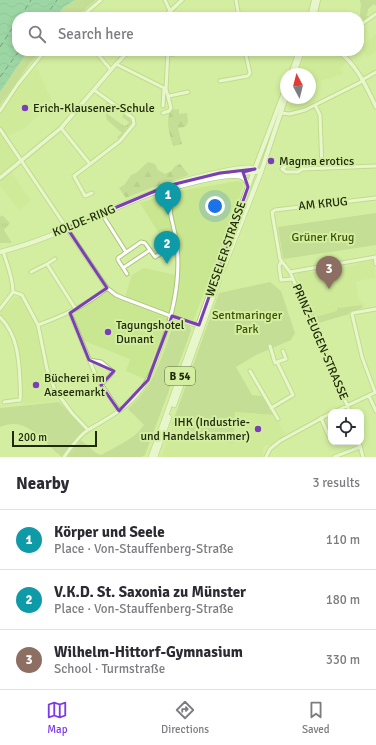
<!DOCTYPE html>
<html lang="en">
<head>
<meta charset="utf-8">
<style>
	body { margin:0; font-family:Signika,sans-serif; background:#f7f7f7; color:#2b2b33 }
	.controls { position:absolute; right:12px; bottom:12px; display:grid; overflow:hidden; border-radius:8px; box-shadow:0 2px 6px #0003 }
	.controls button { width:36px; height:36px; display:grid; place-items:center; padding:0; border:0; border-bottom:1px solid #e1e1e2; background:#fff; color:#2b2b33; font:20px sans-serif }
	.compass { position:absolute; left:280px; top:68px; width:36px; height:36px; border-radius:50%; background:#fff; box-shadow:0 2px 6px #0003; rotate:353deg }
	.scale { position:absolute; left:12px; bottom:10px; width:85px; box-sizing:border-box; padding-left:4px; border:2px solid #202a0b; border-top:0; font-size:11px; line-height:14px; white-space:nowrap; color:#202a0b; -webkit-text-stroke:3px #d3eea1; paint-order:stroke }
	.you { position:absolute; left:215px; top:206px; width:14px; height:14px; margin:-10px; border:3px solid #fff; border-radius:50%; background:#1a73e8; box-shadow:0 0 0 6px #1a73e833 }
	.badge { display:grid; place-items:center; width:26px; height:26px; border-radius:50%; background:#7c3aed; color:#fff; font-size:13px; font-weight:700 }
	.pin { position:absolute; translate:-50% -33px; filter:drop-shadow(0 1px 2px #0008) }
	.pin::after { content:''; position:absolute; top:21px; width:14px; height:12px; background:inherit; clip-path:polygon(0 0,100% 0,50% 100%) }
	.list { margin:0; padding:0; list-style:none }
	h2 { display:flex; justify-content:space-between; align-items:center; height:52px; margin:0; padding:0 16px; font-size:17px }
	h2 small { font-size:13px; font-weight:400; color:#7c7c81 }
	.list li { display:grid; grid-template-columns:26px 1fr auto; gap:12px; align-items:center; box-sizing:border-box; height:60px; padding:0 16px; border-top:1px solid #e1e1e2 }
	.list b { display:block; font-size:15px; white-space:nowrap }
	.list p { margin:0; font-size:13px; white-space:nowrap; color:#7c7c81 }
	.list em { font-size:13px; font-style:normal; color:#7c7c81 }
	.icon { flex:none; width:22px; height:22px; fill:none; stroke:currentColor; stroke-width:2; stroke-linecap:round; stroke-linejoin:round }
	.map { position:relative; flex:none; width:376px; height:457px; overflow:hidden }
	.search { position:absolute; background:#fff; box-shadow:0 2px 6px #0003; left:12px; right:12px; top:12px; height:44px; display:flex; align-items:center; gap:10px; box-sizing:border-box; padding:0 14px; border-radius:16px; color:#7c7c81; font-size:15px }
	.sheet { height:232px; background:#fff }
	nav { display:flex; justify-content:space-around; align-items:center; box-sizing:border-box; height:56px; border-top:1px solid #e1e1e2; background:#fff; font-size:11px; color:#7c7c81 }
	nav a { display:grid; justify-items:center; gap:2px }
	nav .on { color:#7c3aed }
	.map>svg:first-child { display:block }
</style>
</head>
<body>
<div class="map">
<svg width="376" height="457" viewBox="0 0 376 457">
	<defs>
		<pattern id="grass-tufts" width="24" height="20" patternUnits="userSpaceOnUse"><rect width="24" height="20" fill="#b3c988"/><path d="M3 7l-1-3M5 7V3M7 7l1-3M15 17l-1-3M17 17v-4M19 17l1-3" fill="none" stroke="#9aad74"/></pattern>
		<pattern id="forest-firs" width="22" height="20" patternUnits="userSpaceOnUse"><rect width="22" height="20" fill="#b3c988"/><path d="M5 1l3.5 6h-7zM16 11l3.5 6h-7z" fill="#9aad74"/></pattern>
		<pattern id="water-waves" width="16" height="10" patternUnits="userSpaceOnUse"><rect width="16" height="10" fill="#59b9ac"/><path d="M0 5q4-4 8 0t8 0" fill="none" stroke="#49978a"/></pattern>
	</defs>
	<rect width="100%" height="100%" fill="#d3eea1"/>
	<path fill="#c9e690" d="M376 34V52L367 57 360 47Z
		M307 51H333L346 62 340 69 343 74 317 82 309 104 292 111 288 109 291 98H310V74H299Z
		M31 69 33 71 37 69 53 102 24 129 7 136 21 157 9 168 31 201 19 210 0 186V114Z
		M238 181 242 182 243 186 221 251 193 321 170 314 145 379 126 371 130 359 82 340 71 313 107 290 124 300 132 275 144 268 176 275 175 245 168 248 140 203 172 192Z
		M373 261 376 278 356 281 358 298 363 303 365 308 349 312V314L315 324 295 273 309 271 310 273 357 265V263Z
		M15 297H23L37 327 45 369 54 393 58 401 23 404 19 355 15 340 0 312Z
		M235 412 274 415 286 434 273 444 264 446 262 457H162L172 424 224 442 233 443Z"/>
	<path fill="url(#grass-tufts)" d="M107 102 118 110 116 112 108 107 106 110V113L124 126 127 125 129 122 122 117 123 114 131 120V124L119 139 117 137 122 133 107 120 104 106Z
		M2 215 10 223 4 230 12 243H0V217Z"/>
	<path fill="url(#forest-firs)" d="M179 109V114L187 113 188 122 185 127 178 128 182 144 173 146C169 132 166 124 170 110Z
		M148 162 155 164 158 170 165 174C170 172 172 171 175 166L180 164 189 175 146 190 126 198 119 188 125 184 131 175 136 173Z"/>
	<path fill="#b3c988" d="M75 0H96L76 17H56L64 7Z
		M360 0H376V6L374 4 368 9 367 16H369L364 21 360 15 361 3H360Z
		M28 51H41L30 63 0 105V92Z
		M376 213V245L284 259 283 258 278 227Z
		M270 282 281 291 295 333 291 340 256 355 236 367 252 395 262 396 274 415 235 412 233 443 224 442 172 424 219 293Z
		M306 298 316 317 337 311 338 307 340 308 361 305 362 308 349 312V314L315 324 305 300Z
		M175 320 190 326 191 331 145 455 142 457H67L81 440 96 453 101 455C116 446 134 440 144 425L128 409C155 386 163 353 175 320Z
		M59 402 86 430 75 440 62 457C42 442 28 415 0 427V408Z"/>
	<path fill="url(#water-waves)" d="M0 0H75L64 7 56 17H17V51H28L0 92Z"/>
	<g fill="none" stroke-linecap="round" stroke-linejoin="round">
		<path stroke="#123f39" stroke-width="1" stroke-dasharray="5 4" stroke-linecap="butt" d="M20 17 31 0
			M45 17 57 0
			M0 47 17 21
			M0 77 19 51"/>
		<defs>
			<path id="minor" d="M165 0 170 11
				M236 0 239 17
				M81 17 101 0
				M223 17 238 14
				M359 26 376 14
				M95 51 111 70
				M168 55 188 51
				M116 64 166 89
				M362 80 376 72
				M220 81 248 76 250 73 245 51
				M169 96 188 92
				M315 105 320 115 322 169
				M163 106 164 88
				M0 111 18 84 45 51
				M163 113 169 111 171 108 166 89 168 51
				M281 113 290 114 305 110 363 81
				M61 128 90 164 120 141 134 124 133 118 94 90
				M0 129 107 288 116 295 123 298 192 324 199 325
				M90 164 74 176 85 196 92 193
				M297 165 300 166 302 169 298 172H286L282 169 286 166Z
				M302 169 376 166
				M102 214 126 252
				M3 251C7 265 13 277 13 292L22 295 38 325 47 369 55 390 72 413 88 430
				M375 257 376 264
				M281 262 279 266 281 280 293 279
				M47 264 55 259
				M123 268 150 250
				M31 272 47 264 75 308
				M290 272 376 257
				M127 274 118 260V258L141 242 145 243 155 257 165 251H177
				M0 309 13 292
				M70 313 96 376 119 411
				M0 317C17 334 19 358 20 381 20 387 21 393 20 400L4 402
				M38 325C65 315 85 306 107 288
				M270 346 275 363 277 362 293 395 271 408
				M89 360 101 362 112 371V373L101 385
				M277 362 286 359 283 351
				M250 371 278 419
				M375 392 362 357 352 314 353 313 376 309
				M369 396 376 411
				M334 412 376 392
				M350 412 290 272 280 259 272 212 275 210 376 198
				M321 418 331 441
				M359 442 363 457
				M64 457C71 448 78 436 88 430 105 420 124 410 137 395 148 382 154 368 159 352 172 318 181 283 177 246 176 236 173 226 171 216 169 207 173 198 168 189
				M266 457 270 449 280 441 331 413
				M334 457 360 447"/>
			<path id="tertiary" d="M164 17 182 0
				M338 51C357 65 366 86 376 107
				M0 178 61 128 116 64 129 51"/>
			<path id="secondary" d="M310 17 314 0
				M314 17 318 0
				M291 74 299 51
				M294 74 302 51
				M232 175 251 172H261L286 97
				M248 187 286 87"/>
			<path id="primary" d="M163 189C170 182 240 166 252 168 255 169 258 171 261 172L223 269
				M0 252C57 238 108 208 163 189L165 190C180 186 229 171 242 177 246 179 248 182 248 187L151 457
				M174 405 219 280
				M155 457 169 417"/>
		</defs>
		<use href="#minor" stroke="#abc479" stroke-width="5"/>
		<use href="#tertiary" stroke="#abc479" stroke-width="5.5"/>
		<use href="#secondary" stroke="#abc479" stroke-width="6"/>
		<use href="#primary" stroke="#abc479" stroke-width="6"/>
		<use href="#minor" stroke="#fff" stroke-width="3"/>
		<use href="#tertiary" stroke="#fff" stroke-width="3.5"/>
		<use href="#secondary" stroke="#fff" stroke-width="4"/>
		<use href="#primary" stroke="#fff" stroke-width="4.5"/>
	</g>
	<path d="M0 0H376V457H0ZM255 169 243 172 248 187 199 325 172 316 148 380 119 411 101 385 114 371 89 360 70 313 107 288 67 228 167 186 220 173Z" fill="#d3eea1" fill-opacity=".55" fill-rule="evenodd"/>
	<path fill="none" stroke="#7b3fb4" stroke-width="3" stroke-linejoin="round" d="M255 169 243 172 248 187 199 325 172 316 148 380 119 411 101 385 114 371 89 360 70 313 107 288 67 228 167 186 220 173Z"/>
	<g fill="#7b3fb4" stroke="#d3eea1" stroke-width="1.5">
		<circle cx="25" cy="108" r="4"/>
		<circle cx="271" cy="161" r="4"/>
		<circle cx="108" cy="332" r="4"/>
		<circle cx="36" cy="385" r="4"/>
		<circle cx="258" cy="429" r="4"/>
	</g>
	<g text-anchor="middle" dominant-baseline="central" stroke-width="4" stroke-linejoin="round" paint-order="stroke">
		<rect fill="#d3eea1" stroke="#566538" stroke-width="1" x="165" y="367" width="30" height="18" rx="3"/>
		<g font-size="11" font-weight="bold" fill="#202a0b">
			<text x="180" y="376">B 54</text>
		</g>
		<g font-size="12" fill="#202a0b" stroke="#d3eea1" text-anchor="start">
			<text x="33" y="108">Erich-Klausener-Schule</text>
			<text x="279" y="161">Magma erotics</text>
			<text x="116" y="325">Tagungshotel<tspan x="116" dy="14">Dunant</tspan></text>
			<text x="44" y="378">Bücherei im<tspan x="44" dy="14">Aaseemarkt</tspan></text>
			<text x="250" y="422" text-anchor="end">IHK (Industrie-<tspan x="250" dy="14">und Handelskammer)</tspan></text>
		</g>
		<g font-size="12" fill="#202a0b" stroke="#d3eea1">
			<text transform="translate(323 204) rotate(-6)">AM KRUG</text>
			<text transform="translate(84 221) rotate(-22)">KOLDE-RING</text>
			<text transform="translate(226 249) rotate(-71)">WESELER STRASSE</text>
			<text transform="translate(320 342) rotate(67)">PRINZ-EUGEN-STRASSE</text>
		</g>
		<g font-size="12" fill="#3d5002" stroke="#d3eea1">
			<text x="323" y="237">Grüner Krug</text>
			<text x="247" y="315">Sentmaringer<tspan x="247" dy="14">Park</tspan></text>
		</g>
	</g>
</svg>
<div class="controls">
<button><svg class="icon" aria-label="locate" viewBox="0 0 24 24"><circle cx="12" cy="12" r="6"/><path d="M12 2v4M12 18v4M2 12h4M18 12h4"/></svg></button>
</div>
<svg class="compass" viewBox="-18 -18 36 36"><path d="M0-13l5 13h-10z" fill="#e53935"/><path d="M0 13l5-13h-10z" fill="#7c7c81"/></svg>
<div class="scale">200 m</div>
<div class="you"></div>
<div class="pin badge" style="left:168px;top:215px;background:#0f9aa8">1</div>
<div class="pin badge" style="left:167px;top:264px;background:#0f9aa8">2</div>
<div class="pin badge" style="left:329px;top:289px;background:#8d6e63">3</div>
<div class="search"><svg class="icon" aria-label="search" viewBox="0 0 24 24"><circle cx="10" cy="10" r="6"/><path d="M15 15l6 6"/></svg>Search here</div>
</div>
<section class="sheet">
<h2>Nearby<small>3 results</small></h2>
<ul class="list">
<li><span class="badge" style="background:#0f9aa8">1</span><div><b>Körper und Seele</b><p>Place · Von-Stauffenberg-Straße</p></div><em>110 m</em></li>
<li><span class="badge" style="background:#0f9aa8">2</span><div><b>V.K.D. St. Saxonia zu Münster</b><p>Place · Von-Stauffenberg-Straße</p></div><em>180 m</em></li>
<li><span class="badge" style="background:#8d6e63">3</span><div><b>Wilhelm-Hittorf-Gymnasium</b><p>School · Turmstraße</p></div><em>330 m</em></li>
</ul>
</section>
<nav>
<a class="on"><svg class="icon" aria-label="map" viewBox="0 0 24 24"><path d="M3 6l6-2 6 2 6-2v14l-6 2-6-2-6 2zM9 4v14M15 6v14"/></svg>Map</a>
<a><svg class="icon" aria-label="directions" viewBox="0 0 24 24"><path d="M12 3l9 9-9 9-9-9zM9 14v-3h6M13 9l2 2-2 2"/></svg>Directions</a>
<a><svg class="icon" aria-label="saved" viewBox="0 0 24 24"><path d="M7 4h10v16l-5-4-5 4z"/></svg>Saved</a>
</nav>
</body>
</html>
